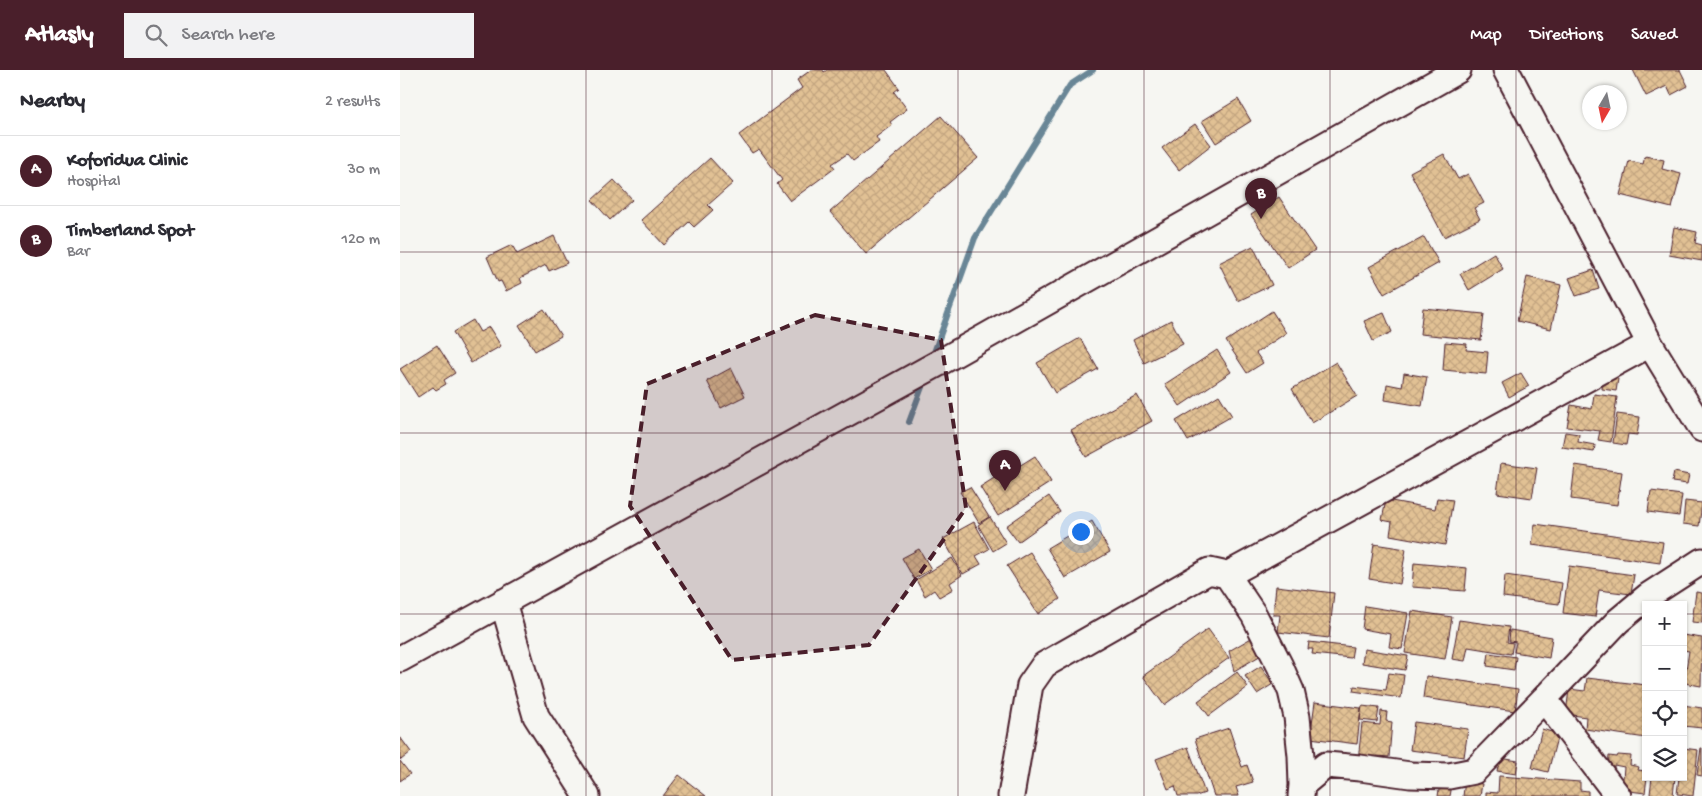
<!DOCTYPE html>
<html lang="en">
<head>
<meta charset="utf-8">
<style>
	body { margin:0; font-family:"Gochi Hand",sans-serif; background:#f2f2f3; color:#2b2b33 }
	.controls { position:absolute; right:15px; bottom:15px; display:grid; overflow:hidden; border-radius:0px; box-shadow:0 1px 4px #0004 }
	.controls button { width:45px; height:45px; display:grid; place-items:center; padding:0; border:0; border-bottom:1px solid #e1e1e2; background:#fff; color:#2b2b33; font:25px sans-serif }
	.compass { position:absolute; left:1182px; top:15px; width:45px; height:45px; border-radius:50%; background:#fff; box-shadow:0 1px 4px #0004; rotate:189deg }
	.you { position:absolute; left:680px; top:461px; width:18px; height:18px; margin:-12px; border:4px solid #fff; border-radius:50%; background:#1a73e8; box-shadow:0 0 0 8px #1a73e833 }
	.badge { display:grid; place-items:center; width:32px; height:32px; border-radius:50%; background:#4a1f2b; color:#fff; font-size:16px; font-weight:700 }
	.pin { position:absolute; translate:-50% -41px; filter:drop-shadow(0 1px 2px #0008) }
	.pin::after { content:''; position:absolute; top:26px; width:18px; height:15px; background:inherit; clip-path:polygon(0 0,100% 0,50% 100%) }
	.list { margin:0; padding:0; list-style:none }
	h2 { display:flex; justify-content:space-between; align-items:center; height:65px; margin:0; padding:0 20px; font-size:21px }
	h2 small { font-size:16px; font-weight:400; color:#7c7c81 }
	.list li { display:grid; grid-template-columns:32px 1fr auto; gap:15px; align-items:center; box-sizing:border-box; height:70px; padding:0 20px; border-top:1px solid #e1e1e2 }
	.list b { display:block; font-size:19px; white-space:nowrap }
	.list p { margin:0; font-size:16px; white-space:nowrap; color:#7c7c81 }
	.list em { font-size:16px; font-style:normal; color:#7c7c81 }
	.icon { flex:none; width:28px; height:28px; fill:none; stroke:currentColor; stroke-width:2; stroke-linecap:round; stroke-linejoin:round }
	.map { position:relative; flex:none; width:1302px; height:726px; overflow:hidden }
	header { display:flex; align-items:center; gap:30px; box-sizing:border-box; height:70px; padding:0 25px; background:#4a1f2b; color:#fff }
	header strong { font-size:24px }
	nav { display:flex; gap:28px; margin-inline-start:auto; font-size:18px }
	.search { width:350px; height:45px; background:#f2f2f3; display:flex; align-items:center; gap:12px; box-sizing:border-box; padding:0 18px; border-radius:0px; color:#7c7c81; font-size:19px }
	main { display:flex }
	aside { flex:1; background:#fff }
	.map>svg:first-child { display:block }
</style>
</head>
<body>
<header>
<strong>Atlasly</strong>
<div class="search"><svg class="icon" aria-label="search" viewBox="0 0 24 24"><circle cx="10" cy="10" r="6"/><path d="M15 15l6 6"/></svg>Search here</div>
<nav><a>Map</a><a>Directions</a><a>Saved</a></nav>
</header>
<main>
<aside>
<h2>Nearby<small>2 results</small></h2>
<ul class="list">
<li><span class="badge">A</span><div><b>Koforidua Clinic</b><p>Hospital</p></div><em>30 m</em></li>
<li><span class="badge">B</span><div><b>Timberland Spot</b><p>Bar</p></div><em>120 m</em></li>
</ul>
</aside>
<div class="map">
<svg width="1302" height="726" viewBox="0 0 1302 726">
	<defs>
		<pattern id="building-cross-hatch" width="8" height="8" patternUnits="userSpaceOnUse" patternTransform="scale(1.25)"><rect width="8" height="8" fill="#e1c194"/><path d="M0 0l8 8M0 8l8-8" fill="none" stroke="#c3a580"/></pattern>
	</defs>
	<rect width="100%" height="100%" fill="#f6f6f2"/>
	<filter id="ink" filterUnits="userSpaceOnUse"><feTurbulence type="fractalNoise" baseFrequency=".02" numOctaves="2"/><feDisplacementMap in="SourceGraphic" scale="10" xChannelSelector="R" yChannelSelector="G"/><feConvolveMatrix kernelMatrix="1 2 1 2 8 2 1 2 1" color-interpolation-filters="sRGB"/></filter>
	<g filter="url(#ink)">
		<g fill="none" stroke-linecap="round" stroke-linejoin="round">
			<path stroke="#698696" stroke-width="6" d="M532 288 575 168 670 15 693 0
				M509 352 525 309"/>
		</g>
		<path fill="url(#building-cross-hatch)" stroke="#4a1f2b" d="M411 0H423L424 2 427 0H486L499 18 494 22 507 39 490 52 492 55 476 67 479 72 453 91 447 84 432 94 435 98 390 131 377 114 382 110 359 79 352 83 339 65 402 18 397 10Z
			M1233 0H1280L1288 16 1271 25 1267 16 1246 26Z
			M838 29 851 51 816 73 802 51Z
			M541 46 578 88 466 184 430 142Z
			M795 54 811 75 779 100 762 78Z
			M1044 84 1058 109 1068 104 1084 133 1074 138 1080 149 1044 167 1010 102Z
			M1245 86 1264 90 1262 99 1281 104 1272 138 1220 125 1229 91 1243 94Z
			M310 88 333 113 308 135 313 140 294 157 289 152 264 175 241 150Z
			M214 110 232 130 210 150 192 130Z
			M879 127 915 180 888 198 851 145Z
			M1274 157 1297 162 1295 173 1302 175V191L1269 185Z
			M154 166 167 193 149 201 146 195 120 208 122 213 106 221 101 211 98 212 87 187 112 175 117 184Z
			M1024 167 1039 193 984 224 969 197Z
			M853 176 872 215 838 231 819 193Z
			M1094 183 1103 199 1069 220 1060 204Z
			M1193 200 1199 219 1176 226 1169 208Z
			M1127 207 1161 215 1151 259 1117 251Z
			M1023 238 1084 244 1081 270 1020 264Z
			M144 239 161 266 135 281 119 255Z
			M872 241 886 263 856 283 863 293 847 303 826 271Z
			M984 243 992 262 973 271 964 251Z
			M73 250 80 262 89 257 101 276 71 293 53 262Z
			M771 250 783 274 744 293 733 270Z
			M680 268 698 299 655 323 637 293Z
			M1045 272 1067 274 1066 280 1088 282 1086 304 1043 300Z
			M37 275 55 303 44 310 46 314 36 320 33 317 18 327 0 299Z
			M817 280 831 302 780 336 765 314Z
			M936 292 957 326 912 353 892 319Z
			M331 298 345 326 321 338 307 311Z
			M1004 303 1027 307 1022 336 985 330 987 314 1002 317Z
			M1121 303 1129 316 1109 327 1102 313Z
			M1203 307 1218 309 1216 321 1202 319Z
			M1194 324 1217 327 1211 372 1198 370 1200 361 1167 357 1171 335 1192 339Z
			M737 325 752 351 686 387 671 360Z
			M819 325 832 346 788 371 776 351Z
			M1217 344 1240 347 1237 365 1228 364 1226 375 1213 373Z
			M1165 362 1179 364 1178 372 1195 375 1194 382 1162 377Z
			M635 386 651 412 598 446 580 417 610 398 611 401Z
			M1101 393 1137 398 1132 428 1097 423Z
			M1175 395 1222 402 1217 435 1171 429Z
			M1274 402 1289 405 1287 414 1272 412Z
			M570 417 589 447 579 453 560 422Z
			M1251 421 1282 425 1279 446 1248 442Z
			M649 426 660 442 618 472 606 456Z
			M1037 428 1053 430 1045 475 990 465 992 452 982 450 986 430 1035 439Z
			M1285 431 1302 433 1299 456 1283 454Z
			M590 447 606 473 593 481 578 455Z
			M692 451 710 482 665 508 647 478Z
			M574 452 589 479 576 486 581 494 563 504 543 469Z
			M1135 454 1263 472 1260 493 1132 475Z
			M974 474 1006 479 1000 514 969 509Z
			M519 479 531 499 514 509 502 488Z
			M630 482 660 529 638 544 607 496Z
			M552 488 562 505 550 513 553 519 539 527 534 520 525 526 516 510Z
			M1014 493 1067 498 1065 521 1012 517Z
			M1169 496 1234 505 1231 524 1199 520 1195 547 1163 543Z
			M1105 505 1162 513 1159 534 1103 527Z
			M876 516 934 523 929 568 878 562 880 545H873Z
			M1296 522 1302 523V553L1292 552Z
			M965 536 1008 543 1002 579 989 577 991 564 962 559Z
			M1012 541 1052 547 1045 589 1005 583Z
			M1059 550 1109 557 1107 572 1113 573 1111 584 1068 577 1065 591 1052 589Z
			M808 559 829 588 764 635 743 606Z
			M1110 560 1152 567 1149 588 1114 582 1116 572 1109 571Z
			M1283 565 1302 568 1301 616 1284 613 1289 581 1283 580Z
			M853 567 863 584 834 601 829 581Z
			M909 572 953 577 951 588 912 584 913 579H908Z
			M964 579 1008 586 1005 600 962 593Z
			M1089 583 1116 587 1114 600 1087 596Z
			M861 596 873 614 857 624 845 606Z
			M837 602 848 617 809 646 798 631Z
			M989 603 1004 605 1001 628 953 621 954 616 986 620Z
			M1026 606 1118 619 1115 641 1023 628Z
			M1187 608 1246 615V668L1185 659 1186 647 1166 644 1169 619 1185 621Z
			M915 632 961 638 957 674 910 668Z
			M1283 635 1302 638V658L1283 656Z
			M962 636 979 638 977 652 960 650Z
			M981 641 987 642 986 651 992 652 989 687 977 686V693L958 691 962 653 980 655Z
			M1014 652 1068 659 1064 687 1010 680Z
			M829 658 842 697 847 695 853 712 836 717 839 726H814L795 669Z
			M1142 659 1158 664 1148 702 1132 698Z
			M0 667 11 682 1 690 0 689Z
			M788 677 805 723 796 726H778L775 716 768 719 756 689Z
			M1283 678 1298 680 1293 726 1277 724 1279 707H1283Z
			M1301 678H1302V706L1297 705Z
			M1218 685 1231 686 1230 695 1239 697 1238 700 1246 701 1247 707 1245 723 1222 720 1224 697 1214 695V698L1208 697 1209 686 1217 687Z
			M1100 688 1118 691 1116 704 1097 701Z
			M0 691 10 704 0 711Z
			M279 705 306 726H263Z
			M1099 706 1180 712V720L1188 721V726H1086V722L1098 723Z
			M1252 707H1275L1273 726 1250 724Z
			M1065 711 1082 714 1080 726H1063Z
			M1040 714 1052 715 1050 726H1038Z"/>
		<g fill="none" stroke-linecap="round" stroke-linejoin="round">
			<defs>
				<path id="minor" d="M1106 0 1250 274 1302 359
					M827 505 1250 274
					M103 532 136 646 187 726
					M0 589 537 294 1058 0
					M1144 629 1218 551 1248 526 1302 491
					M902 715 926 695 960 698 1010 705 1049 706 1074 701 1144 629 1218 726
					M611 726 630 615 644 595 809 501 827 505 854 545 880 596 891 621 897 647 901 686 902 715 901 726"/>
			</defs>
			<use href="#minor" stroke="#4a1f2b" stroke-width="29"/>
			<use href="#minor" stroke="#f6f6f2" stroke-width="25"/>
		</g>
	</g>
	<path fill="#4a1f2b" fill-opacity="0.2" stroke="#4a1f2b" stroke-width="4" stroke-dasharray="10 6" stroke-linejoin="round" d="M415 245 541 270 566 438 469 575 332 590 230 436 247 314Z"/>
	<path fill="none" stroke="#4a1f2b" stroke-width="1" stroke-opacity="0.55" d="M186 0V726M372 0V726M558 0V726M744 0V726M930 0V726M1116 0V726M0 182H1302M0 363H1302M0 544H1246M1283 544H1302"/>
</svg>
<div class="controls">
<button>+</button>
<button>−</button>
<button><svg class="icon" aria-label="locate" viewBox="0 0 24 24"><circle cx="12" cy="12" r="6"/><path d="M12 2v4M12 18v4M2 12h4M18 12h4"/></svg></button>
<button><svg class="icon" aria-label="layers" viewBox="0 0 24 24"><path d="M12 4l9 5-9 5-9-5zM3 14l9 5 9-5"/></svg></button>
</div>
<svg class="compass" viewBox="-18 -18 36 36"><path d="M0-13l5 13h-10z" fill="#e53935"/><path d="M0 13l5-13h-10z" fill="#7c7c81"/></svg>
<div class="you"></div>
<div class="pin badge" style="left:605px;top:421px">A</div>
<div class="pin badge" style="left:861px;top:149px">B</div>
</div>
</main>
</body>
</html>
